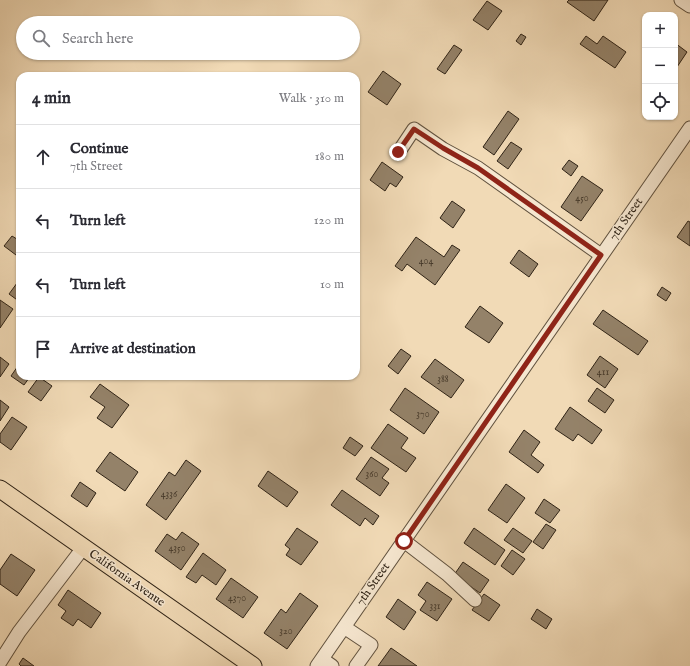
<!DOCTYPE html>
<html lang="en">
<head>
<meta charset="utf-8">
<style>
	body { margin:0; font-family:"IM FELL English",serif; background:#f7f7f7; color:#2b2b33 }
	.controls { position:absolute; right:12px; top:12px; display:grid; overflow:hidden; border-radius:8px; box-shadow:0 1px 3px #0004 }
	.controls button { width:36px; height:36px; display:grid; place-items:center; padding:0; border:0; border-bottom:1px solid #e1e1e2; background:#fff; color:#2b2b33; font:20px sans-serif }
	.stop { position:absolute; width:12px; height:12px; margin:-9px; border:3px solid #8f2418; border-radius:50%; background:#fff }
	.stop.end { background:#8f2418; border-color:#fff; box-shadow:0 1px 4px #0008 }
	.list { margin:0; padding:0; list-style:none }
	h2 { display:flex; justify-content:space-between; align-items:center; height:52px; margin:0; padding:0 16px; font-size:17px }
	h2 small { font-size:13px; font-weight:400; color:#7c7c81 }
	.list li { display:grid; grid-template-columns:26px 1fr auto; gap:12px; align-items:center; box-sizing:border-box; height:64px; padding:0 16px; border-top:1px solid #e1e1e2 }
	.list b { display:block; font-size:15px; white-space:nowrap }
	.list p { margin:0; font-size:13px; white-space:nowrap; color:#7c7c81 }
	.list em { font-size:13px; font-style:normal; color:#7c7c81 }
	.icon { flex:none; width:22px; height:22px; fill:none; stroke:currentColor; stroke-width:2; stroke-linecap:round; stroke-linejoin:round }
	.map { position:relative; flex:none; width:690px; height:666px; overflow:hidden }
	.search { position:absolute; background:#fff; box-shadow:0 1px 3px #0004; left:16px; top:16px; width:344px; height:44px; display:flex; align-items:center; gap:10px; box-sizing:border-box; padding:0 14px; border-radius:22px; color:#7c7c81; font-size:15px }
	.panel { position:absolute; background:#fff; box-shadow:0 1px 3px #0004; left:16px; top:72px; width:344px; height:308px; border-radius:12px }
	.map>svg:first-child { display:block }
</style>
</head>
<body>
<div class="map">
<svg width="690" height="666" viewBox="0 0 690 666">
	<rect width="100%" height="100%" fill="#f1dab6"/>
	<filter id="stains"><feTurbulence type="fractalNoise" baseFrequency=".005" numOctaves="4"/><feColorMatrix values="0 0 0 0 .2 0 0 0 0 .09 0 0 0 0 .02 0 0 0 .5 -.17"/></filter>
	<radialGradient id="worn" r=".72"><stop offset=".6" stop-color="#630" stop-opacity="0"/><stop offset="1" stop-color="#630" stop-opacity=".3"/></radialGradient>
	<path fill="#948269" stroke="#2f2316" d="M569 0H608L594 21 567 2Z
		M487 1 502 11 488 30 473 20Z
		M521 34 526 37 521 45 516 41Z
		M586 36 597 44 603 36 626 52 615 68 580 44Z
		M675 43 687 52 675 70Z
		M454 45 462 50 445 74 437 69Z
		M383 71 401 84 387 105 368 92Z
		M508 111 519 119 494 155 483 147Z
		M511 142 522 149 508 169 497 161Z
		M569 160 578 166 571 176 562 169Z
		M382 162 403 177 396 187 390 183 385 191 370 180Z
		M582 176 603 190 581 221 561 207Z
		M452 201 465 210 453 228 440 218Z
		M688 221 690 222V246L677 237Z
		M12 236 20 241V258L4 246Z
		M416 237 444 257 452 245 460 250 435 285 407 264 402 271 395 266Z
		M519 250 538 264 529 277 510 263Z
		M20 279V302L9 294Z
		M662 287 671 293 666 301 657 295Z
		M0 300 13 309 0 328Z
		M480 306 503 323 489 343 465 327Z
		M603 310 648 341 638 355 593 324Z
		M401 349 411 356 398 374 388 366Z
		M600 356 618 369 605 388 587 375Z
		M0 357 9 364 0 377Z
		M435 359 464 380 451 398 421 377Z
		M20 363V376H26L29 378 24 385 11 376Z
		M39 377 52 386 41 401 28 392Z
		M100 384 129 405 112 428 97 418 105 407 90 397Z
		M405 388 439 412 424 434 390 410Z
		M597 388 614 400 605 413 588 401Z
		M0 400 9 407 0 421Z
		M570 407 602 430 592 444 578 434 573 441 555 429Z
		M12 417 27 427 11 450 0 442V434Z
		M388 424 408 438 401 448 416 458 406 472 371 448Z
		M524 430 540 442 531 455 544 465 538 473 509 452Z
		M350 437 363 446 355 456 343 448Z
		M110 452 138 472 125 491 96 471Z
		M371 457 389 469 382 478 389 483 380 496 356 479Z
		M186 460 201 471 166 520 146 505 169 472 175 476Z
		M268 471 298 492 287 507 258 486Z
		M80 482 96 493 87 507 71 496Z
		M506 484 525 498 507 523 488 510Z
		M342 490 379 516 373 525 365 518 360 526 331 505Z
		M544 499 560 510 550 523 535 513Z
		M546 524 556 530 543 549 533 542Z
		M297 528 318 542 301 565 286 555 290 549 285 545Z
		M474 528 505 550 495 565 464 543Z
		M513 528 532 541 523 553 504 540Z
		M182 532 199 544 181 570 155 551 167 534 176 540Z
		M512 550 525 559 513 575 501 566Z
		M203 553 226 570 216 585 202 575 196 583 186 577Z
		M11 554 35 570 17 596 0 584V570Z
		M463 562 489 580 480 593 454 575Z
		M231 578 258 597 243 618 216 599Z
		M427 582 452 599 437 621 420 610 426 601 418 595Z
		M68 590 101 613 91 628 78 619 73 626 61 618 66 611 58 605Z
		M300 593 318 606 287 649 264 633 281 609 286 613Z
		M484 594 500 605 489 621 472 610Z
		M398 599 416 612 404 630 386 617Z
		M537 609 552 619 546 629 531 619Z
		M391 648 417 666H378Z
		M23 658 34 666H21L19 664Z"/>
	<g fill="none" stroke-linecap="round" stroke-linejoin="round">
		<defs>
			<path id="minor" d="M681 0 690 6
				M398 153 414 129 443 149 478 168 601 255
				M404 541 447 574 475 600
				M344 627 371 645 356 666
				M322 659 332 666
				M0 662 19 632 83 548
				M317 666 690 128"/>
			<path id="major" d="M0 489 253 666"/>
		</defs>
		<use href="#minor" stroke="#60513e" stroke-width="15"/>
		<use href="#major" stroke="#2f2316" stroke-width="19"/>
		<use href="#minor" stroke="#f6e7d0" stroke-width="13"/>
		<use href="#major" stroke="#f1dab6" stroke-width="17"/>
	</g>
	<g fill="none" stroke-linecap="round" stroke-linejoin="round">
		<path stroke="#8f2418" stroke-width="5" d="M398 152 414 129 443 148 478 168 601 255 404 541"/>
	</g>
	<g text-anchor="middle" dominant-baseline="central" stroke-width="3" stroke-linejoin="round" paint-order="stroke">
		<g font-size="10" fill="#483b2b">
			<text x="582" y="198">450</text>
			<text x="426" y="261">404</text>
			<text x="603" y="372">411</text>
			<text x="443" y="379">388</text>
			<text x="423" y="414">370</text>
			<text x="372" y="474">360</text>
			<text x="169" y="494">4336</text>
			<text x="177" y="548">4350</text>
			<text x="237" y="598">4370</text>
			<text x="435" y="606">331</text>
			<text x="286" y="631">320</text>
		</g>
		<g font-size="12" fill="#2f2316" stroke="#f6e7d0">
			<text transform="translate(626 219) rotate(-55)">7th Street</text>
			<text transform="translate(127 578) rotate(35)">California Avenue</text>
			<text transform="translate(373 584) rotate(-55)">7th Street</text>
		</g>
	</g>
	<rect width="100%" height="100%" filter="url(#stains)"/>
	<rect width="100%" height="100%" fill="url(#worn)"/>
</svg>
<div class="controls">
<button>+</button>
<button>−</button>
<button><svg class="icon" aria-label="locate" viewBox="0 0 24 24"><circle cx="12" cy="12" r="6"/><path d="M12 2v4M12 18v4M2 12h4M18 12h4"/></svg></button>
</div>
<div class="stop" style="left:404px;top:541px"></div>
<div class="stop end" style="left:398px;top:152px"></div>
<div class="search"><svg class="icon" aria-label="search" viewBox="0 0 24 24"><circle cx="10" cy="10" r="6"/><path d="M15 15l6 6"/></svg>Search here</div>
<section class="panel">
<h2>4 min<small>Walk · 310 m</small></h2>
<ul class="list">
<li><svg class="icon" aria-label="ahead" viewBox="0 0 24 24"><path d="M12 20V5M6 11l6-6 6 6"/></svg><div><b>Continue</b><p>7th Street</p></div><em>180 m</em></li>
<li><svg class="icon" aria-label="left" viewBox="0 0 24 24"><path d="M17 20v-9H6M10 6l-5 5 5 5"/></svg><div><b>Turn left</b></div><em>120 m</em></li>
<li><svg class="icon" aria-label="left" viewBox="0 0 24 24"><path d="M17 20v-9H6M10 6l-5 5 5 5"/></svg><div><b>Turn left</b></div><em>10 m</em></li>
<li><svg class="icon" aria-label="arrive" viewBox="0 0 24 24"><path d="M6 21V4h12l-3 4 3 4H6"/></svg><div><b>Arrive at destination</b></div></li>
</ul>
</section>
</div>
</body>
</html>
